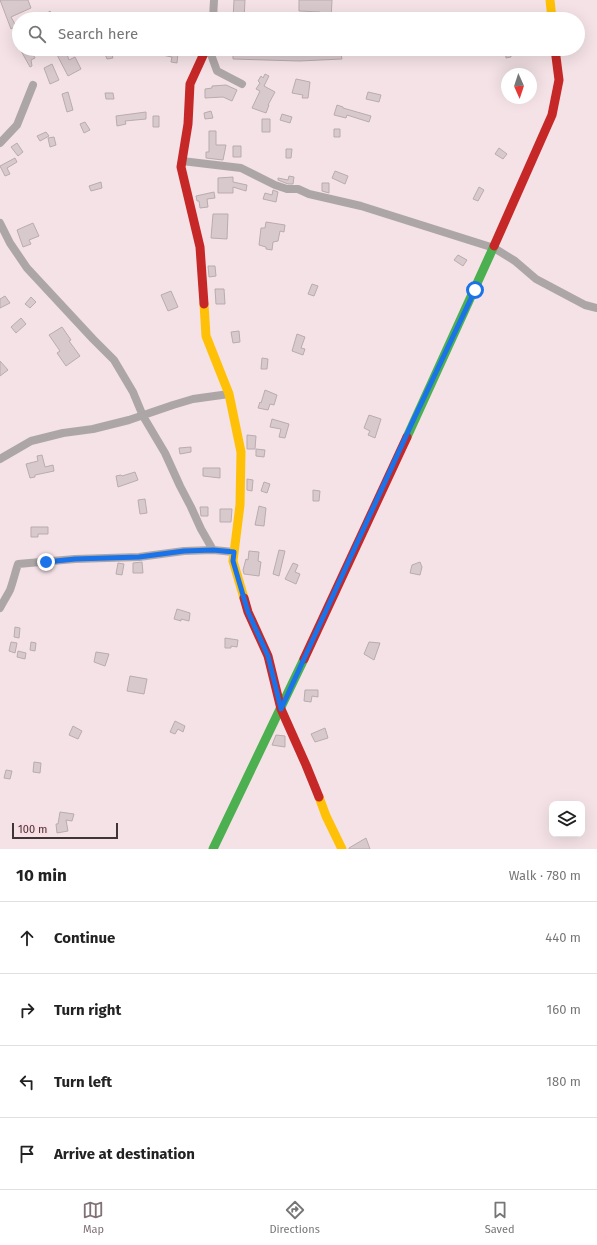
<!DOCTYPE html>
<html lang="en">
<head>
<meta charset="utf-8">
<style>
	body { margin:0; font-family:"Fira Sans",sans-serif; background:#f2f2f2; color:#222 }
	.controls { position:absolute; right:12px; bottom:12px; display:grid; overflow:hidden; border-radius:8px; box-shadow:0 4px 16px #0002 }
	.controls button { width:36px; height:36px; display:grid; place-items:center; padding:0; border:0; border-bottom:1px solid #e0e0e0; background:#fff; color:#222; font:20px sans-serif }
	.compass { position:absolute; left:501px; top:68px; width:36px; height:36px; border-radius:50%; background:#fff; box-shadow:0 4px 16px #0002; rotate:177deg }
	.scale { position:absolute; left:12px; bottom:10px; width:106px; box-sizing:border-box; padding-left:4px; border:2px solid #413437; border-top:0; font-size:11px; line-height:14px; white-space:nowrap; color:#413437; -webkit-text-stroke:3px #fbdbe1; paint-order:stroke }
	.stop { position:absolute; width:12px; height:12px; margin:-9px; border:3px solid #1a73e8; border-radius:50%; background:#fff }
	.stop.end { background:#1a73e8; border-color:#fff; box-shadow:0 1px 4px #0008 }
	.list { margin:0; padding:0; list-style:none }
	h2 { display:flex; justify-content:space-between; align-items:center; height:52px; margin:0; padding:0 16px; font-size:17px }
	h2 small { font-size:13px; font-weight:400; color:#767676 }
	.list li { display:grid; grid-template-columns:26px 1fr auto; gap:12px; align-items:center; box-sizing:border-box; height:72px; padding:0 16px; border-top:1px solid #e0e0e0 }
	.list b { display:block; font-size:15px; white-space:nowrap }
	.list em { font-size:13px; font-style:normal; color:#767676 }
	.icon { flex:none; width:22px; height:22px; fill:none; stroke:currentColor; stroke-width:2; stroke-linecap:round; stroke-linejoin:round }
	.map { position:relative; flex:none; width:597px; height:849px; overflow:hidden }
	.search { position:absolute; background:#fff; box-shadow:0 4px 16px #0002; left:12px; right:12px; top:12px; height:44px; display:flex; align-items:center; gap:10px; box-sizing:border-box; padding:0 14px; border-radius:22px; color:#767676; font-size:15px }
	.sheet { height:340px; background:#fff }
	nav { display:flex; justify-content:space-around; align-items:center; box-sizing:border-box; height:56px; border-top:1px solid #e0e0e0; background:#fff; font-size:11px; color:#767676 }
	nav a { display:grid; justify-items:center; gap:2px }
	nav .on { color:#807174 }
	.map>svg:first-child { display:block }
</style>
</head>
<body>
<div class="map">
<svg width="597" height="849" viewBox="0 0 597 849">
	<rect width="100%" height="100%" fill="#f4e2e6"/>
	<path fill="#d8c9cd" stroke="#b9abae" d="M0 0H28L31 8 11 17 16 26 11 29Z
		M234 0H245L244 19H233Z
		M299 0H332L331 19H320V12L299 11Z
		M50 11 56 19H49L46 14Z
		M20 49H28V52L31 51 35 58 31 60 32 66 30 67Z
		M54 49H65L69 60 75 57 81 69 68 76Z
		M103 49H110L113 58 107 59Z
		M158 49 178 52 177 63 171 62 172 57 157 54Z
		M233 49H330L329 55 341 54 342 59 299 61 233 59Z
		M505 49H510L511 57 506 58Z
		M52 64 59 80 50 84 44 68Z
		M265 74 269 76 264 86 275 92 268 105H269L266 113 252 108 260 91 256 89 260 83 258 81 261 76 263 78Z
		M296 79 310 82 308 98H302L303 95 292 93Z
		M226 85 237 90 232 101 223 97 205 98V89L212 88V86Z
		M68 92 73 110 67 112 62 94Z
		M368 92 381 95 379 102 366 99Z
		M105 93H113L114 99H106Z
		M337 105 343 107V108L371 116 369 122 347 115 346 118 334 115Z
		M211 111 213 118 205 119 204 113Z
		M146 112V119L125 121 126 124 117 126 116 116Z
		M282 114 292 117 290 123 280 120Z
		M153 116H159V127H153Z
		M262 119H270V132H262Z
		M85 122 90 130 84 133 80 124Z
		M334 129H340V137H334Z
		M209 131H216V145H226L223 160 206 158V152H209Z
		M46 132 49 136 40 141 37 136Z
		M54 137 56 145 50 147 48 138Z
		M17 143 23 152 18 156 11 147Z
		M233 146H241V157H233Z
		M499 148 507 154 503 159 495 154Z
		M286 149H292L291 158H286Z
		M15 158 17 162 7 168 10 174 5 176 0 166Z
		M335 171 348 176 345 184 332 178Z
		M289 176 294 177 293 184H288L278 180V178L288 180Z
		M233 177V182L247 185 246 191 233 187V193H218V178Z
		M101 182 102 188 91 191 89 186Z
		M322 183H329V193L322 191Z
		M479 187 484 190 478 201 473 199Z
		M273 190 278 192 276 202 263 199 265 193 272 195Z
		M214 192 215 198 207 199 208 207 200 208 199 201H197L196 196Z
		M213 214H228L227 239 211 238Z
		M266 222 285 225 284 232 280 231 278 241 273 242 272 250 266 249V247L259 245 261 228H265Z
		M33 223 39 236 29 240 31 244 23 247 17 230Z
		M458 255 467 260 463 266 454 260Z
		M208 266H215L216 276 209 277Z
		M312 284 318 286 314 296 308 294Z
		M215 289H224L225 304H216Z
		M171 291 178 307 168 311 161 295Z
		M5 296 10 303 0 308V299Z
		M31 297 36 302 30 308 25 304Z
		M21 318 26 324 16 333 11 327Z
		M62 327 71 340 69 341 80 356 66 366 57 353 60 351 49 335Z
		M239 331 240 342 233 343 231 332Z
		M297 334 305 337 301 348 305 349 303 355 292 351Z
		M262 358 268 359 267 369H261Z
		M0 361 8 370 0 376Z
		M265 390 277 395 274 405 270 404 268 410 258 408 260 402 261 403Z
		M369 415 381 419 375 438 368 435 370 431 364 428Z
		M272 419 289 424 285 438 279 437 281 429 270 427Z
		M247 435 256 436 255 449H247Z
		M191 447V452L180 454 179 448Z
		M256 449 265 450 264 457 256 456Z
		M42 455 45 467 53 465 54 471 35 475V477L30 478 26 464 38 461 37 456Z
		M203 468H220V478L203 476Z
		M135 472 138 480 118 487 116 476 121 475 122 476Z
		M247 479 253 480 252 491 247 490Z
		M264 482 270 484 267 493 261 491Z
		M313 490 320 491 319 501H313Z
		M145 499 147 513 140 514 138 500Z
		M259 506 266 508 264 526 255 525Z
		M200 507H208V516H201Z
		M220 509H232L231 522H220Z
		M31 527H48V534H38V537H31Z
		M279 550 285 551 279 576 273 574Z
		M249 551 259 552 258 561 261 562 259 576 244 574 243 570 246 559 248 560Z
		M142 562 143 573H133V563Z
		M420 562 422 567 420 575 410 573 412 565Z
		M118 563 124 564 122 575 116 574Z
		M293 563 298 565 295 572 300 574 296 584 285 579Z
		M177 609 190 613 189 621 181 619V621L174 619Z
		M15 627 20 628 19 638 14 637Z
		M225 638 238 640 237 647 231 646V648H225Z
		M11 642 17 643 15 653 9 651Z
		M31 642 36 643 35 651 30 650Z
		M369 642 380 643 374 660 364 654Z
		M18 651 26 653 25 659 17 657Z
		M96 652 109 654 105 666 94 662Z
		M130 676 147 679 144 694 127 691Z
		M305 690H318V697L312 696 311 702 304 701Z
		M175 721 185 726 183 732 178 729 175 734 170 732Z
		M73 726 82 731 78 739 69 735Z
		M325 728 328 738 315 742 311 734Z
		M276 735 285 736V747L272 745Z
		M34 762 41 763 40 773 33 772Z
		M6 770 12 771 10 779 4 778Z
		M60 812 74 814 72 821 66 820 68 831 57 833 56 824H58Z
		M366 838 370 849H349V848Z"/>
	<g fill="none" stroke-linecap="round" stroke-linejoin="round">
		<path stroke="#ada6a7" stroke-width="8" d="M213 19 214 0
			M209 49 217 71 242 84
			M0 143 17 125 33 85
			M182 161 241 168 275 185 287 189H298L309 194 361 206 494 248 515 261 536 279 585 305 597 308
			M0 223 10 243 27 268 93 339 114 360 133 392 143 416 165 453 180 486 191 507 201 529 213 550
			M0 459 31 441 63 433 93 429 129 420 173 405 193 399 229 394
			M0 608C3 602 7 596 10 590 13 582 15 573 18 564L75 559 139 557 184 551 213 550 234 552"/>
		<path stroke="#4caf50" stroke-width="9" d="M407 437 494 246
			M213 849 304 659"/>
		<path stroke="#ffc107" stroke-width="9" d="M550 0 552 19
			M204 304 206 336 229 394 241 452 240 505 233 561 244 598
			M319 797 326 816 342 849"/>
		<path stroke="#c62828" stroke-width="9" d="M494 246 552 115 559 80 555 49
			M204 304 200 247 181 167 188 124 190 84 206 49
			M244 598 248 612 268 656 281 709 306 765 319 797
			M304 659 407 437"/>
	</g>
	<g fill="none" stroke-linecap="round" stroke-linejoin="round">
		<path stroke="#1a73e8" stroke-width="5" d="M46 562 75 559 139 557 184 551 213 550 234 552 233 561 248 612 268 656 281 709 412 423 475 290"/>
	</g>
</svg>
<div class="controls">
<button><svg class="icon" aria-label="layers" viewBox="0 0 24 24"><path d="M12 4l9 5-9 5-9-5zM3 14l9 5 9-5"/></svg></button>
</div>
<svg class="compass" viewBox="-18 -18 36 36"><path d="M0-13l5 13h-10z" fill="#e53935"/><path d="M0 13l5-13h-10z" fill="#767676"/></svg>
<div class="scale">100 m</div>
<div class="stop" style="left:475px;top:290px"></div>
<div class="stop end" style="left:46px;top:562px"></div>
<div class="search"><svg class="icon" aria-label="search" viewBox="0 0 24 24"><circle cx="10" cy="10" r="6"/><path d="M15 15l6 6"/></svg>Search here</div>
</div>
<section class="sheet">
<h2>10 min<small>Walk · 780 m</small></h2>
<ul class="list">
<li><svg class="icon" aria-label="ahead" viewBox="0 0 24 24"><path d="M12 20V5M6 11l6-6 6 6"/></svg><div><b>Continue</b></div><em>440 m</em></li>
<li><svg class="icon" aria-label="right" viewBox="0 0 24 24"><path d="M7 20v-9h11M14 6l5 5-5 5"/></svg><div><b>Turn right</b></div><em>160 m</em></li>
<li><svg class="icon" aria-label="left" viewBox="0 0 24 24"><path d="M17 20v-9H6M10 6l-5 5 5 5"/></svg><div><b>Turn left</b></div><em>180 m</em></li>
<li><svg class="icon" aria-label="arrive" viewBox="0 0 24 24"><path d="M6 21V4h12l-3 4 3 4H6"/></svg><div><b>Arrive at destination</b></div></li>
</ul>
</section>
<nav>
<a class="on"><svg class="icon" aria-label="map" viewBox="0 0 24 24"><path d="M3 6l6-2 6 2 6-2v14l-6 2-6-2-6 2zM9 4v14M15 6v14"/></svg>Map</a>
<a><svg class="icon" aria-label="directions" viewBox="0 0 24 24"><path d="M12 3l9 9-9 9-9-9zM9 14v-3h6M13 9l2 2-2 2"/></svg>Directions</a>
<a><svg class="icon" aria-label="saved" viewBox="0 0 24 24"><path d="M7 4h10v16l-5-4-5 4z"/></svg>Saved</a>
</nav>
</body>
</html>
